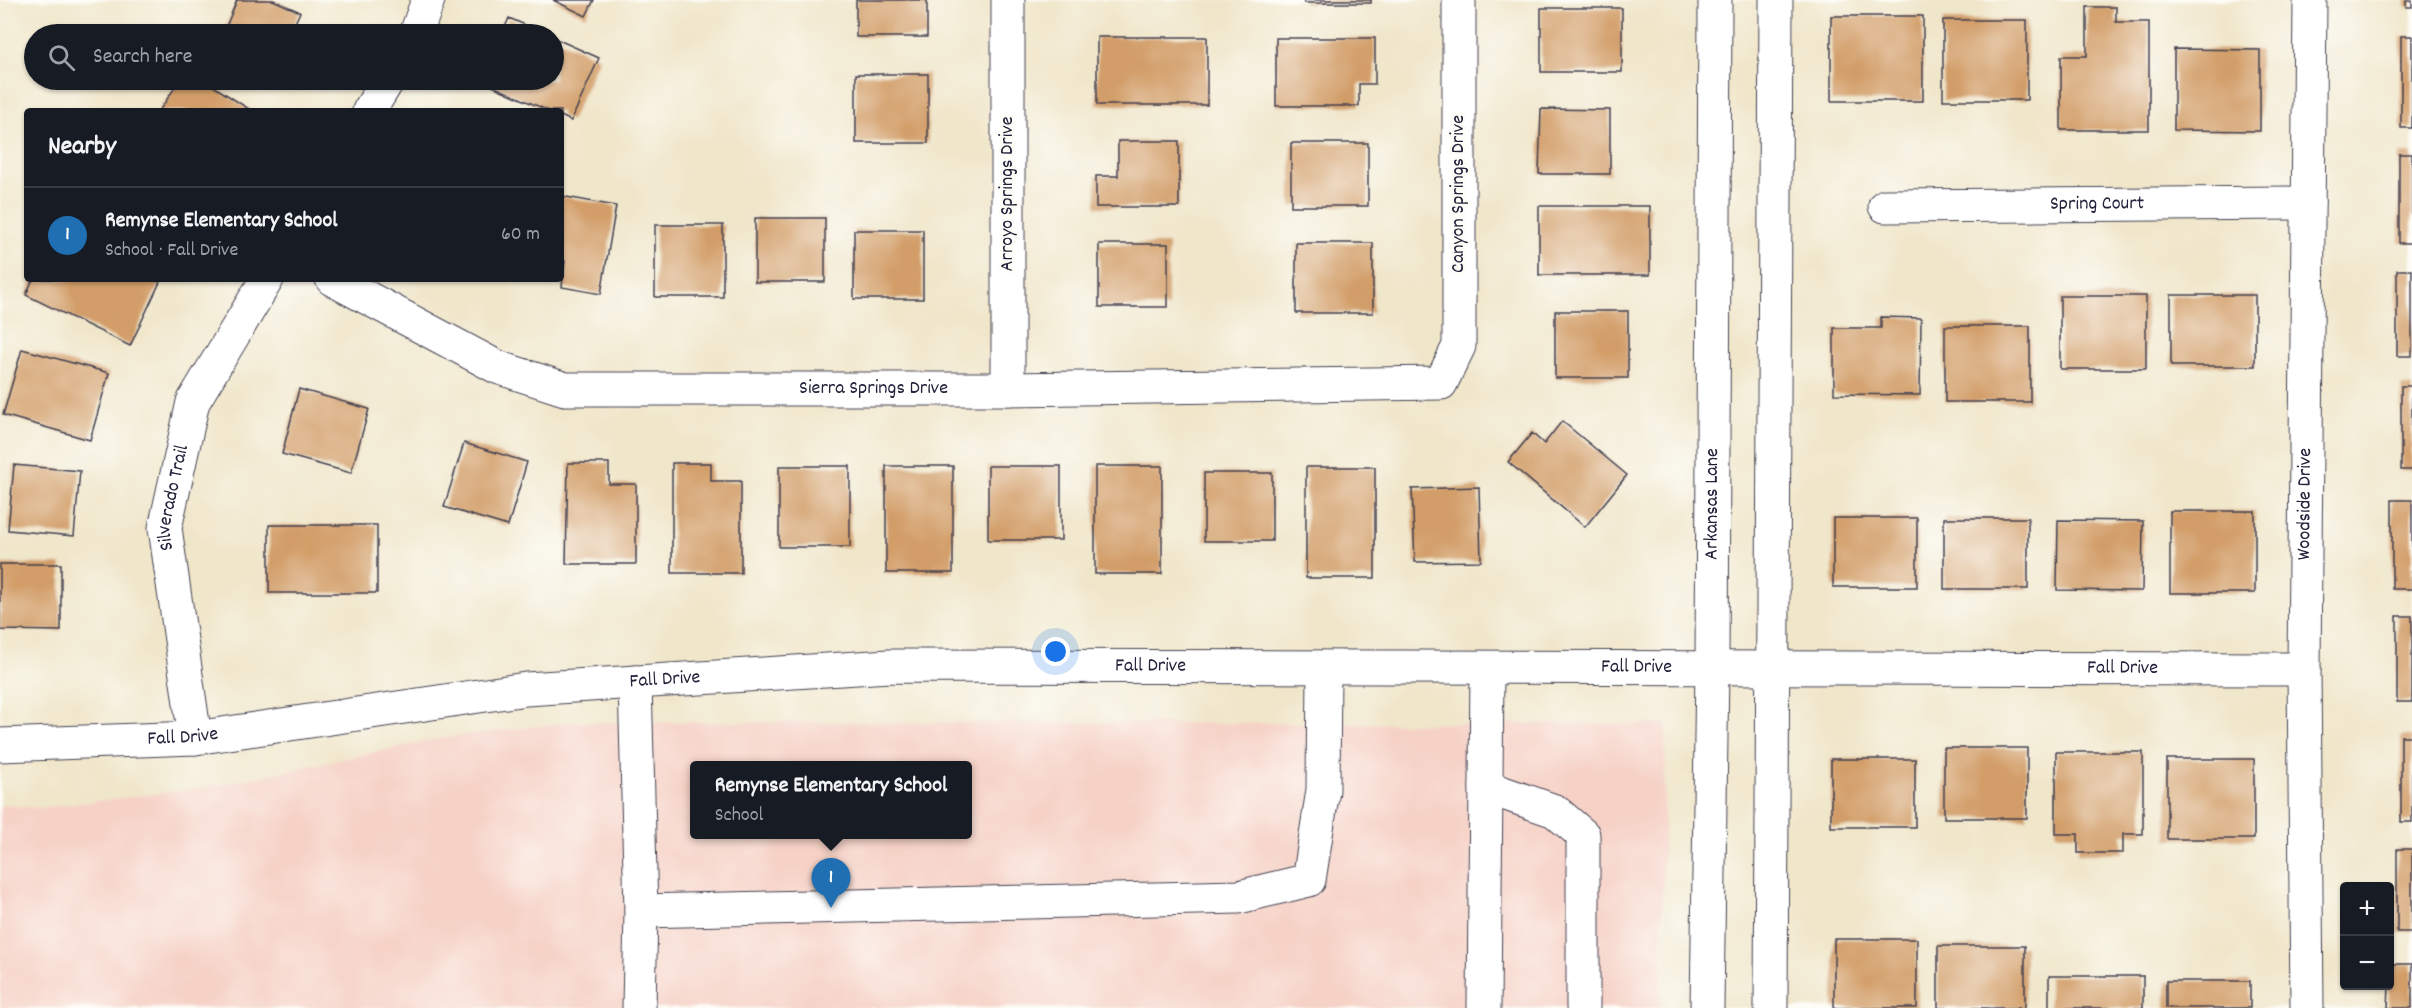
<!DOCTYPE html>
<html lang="en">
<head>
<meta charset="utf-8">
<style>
	body { margin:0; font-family:Dekko,sans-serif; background:#20242c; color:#f1f3f6 }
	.controls { position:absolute; right:18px; bottom:18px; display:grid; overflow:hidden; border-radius:6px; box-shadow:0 2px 4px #0004 }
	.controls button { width:54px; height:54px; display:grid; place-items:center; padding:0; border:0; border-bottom:2px solid #363941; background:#171b24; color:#f1f3f6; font:30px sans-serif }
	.you { position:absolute; left:1056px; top:652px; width:21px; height:21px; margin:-15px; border:4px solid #fff; border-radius:50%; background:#1a73e8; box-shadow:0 0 0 9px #1a73e833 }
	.badge { display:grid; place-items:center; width:39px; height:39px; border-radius:50%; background:#1f6fb2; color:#fff; font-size:20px; font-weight:700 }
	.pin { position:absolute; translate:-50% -50px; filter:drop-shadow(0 2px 3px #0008) }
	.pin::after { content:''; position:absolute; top:32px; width:21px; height:18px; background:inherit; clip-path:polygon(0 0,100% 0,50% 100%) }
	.popup { position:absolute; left:690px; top:761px; width:282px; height:78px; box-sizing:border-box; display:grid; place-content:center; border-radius:6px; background:#171b24; filter:drop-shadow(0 2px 4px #0005); font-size:20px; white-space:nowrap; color:#9ea1a6 }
	.popup b { font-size:22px; color:#f1f3f6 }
	.popup::after { content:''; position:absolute; left:50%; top:100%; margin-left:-12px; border:12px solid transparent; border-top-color:#171b24 }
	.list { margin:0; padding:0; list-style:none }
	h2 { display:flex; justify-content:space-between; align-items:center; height:78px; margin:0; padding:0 24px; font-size:26px }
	h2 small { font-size:20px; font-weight:400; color:#9ea1a6 }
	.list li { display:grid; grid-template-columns:39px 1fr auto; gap:18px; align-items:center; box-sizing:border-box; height:96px; padding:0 24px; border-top:2px solid #363941 }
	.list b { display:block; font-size:22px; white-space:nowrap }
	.list p { margin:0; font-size:20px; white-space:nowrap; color:#9ea1a6 }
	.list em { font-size:20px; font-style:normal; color:#9ea1a6 }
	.icon { flex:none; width:33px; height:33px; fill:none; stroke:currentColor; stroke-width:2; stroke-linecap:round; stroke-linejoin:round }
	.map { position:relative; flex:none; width:2412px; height:1008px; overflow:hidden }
	.search { position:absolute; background:#171b24; box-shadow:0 2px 4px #0004; left:24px; top:24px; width:540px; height:66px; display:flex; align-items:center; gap:15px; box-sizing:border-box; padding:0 21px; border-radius:33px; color:#9ea1a6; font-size:22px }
	.panel { position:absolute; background:#171b24; box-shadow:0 2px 4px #0004; left:24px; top:108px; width:540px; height:174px; border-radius:6px }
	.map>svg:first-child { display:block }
</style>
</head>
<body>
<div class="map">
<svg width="2412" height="1008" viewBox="0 0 2412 1008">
	<rect width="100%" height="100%" fill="#fdfcf7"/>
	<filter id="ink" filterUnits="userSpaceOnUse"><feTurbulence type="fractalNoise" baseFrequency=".0167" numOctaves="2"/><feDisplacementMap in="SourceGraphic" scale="12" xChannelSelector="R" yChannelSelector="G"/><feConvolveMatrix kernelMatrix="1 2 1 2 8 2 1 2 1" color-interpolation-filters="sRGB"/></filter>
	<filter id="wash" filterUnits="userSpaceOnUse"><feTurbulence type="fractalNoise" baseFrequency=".008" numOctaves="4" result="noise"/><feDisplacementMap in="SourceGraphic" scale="24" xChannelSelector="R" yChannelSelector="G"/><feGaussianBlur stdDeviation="1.35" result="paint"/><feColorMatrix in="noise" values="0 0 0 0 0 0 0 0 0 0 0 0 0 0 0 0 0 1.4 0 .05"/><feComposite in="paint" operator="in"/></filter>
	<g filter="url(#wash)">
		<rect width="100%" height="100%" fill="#f0e6ca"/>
		<path fill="#f6d1c6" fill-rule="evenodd" d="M571 722 1666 724 1660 1008H0V805L40 808 203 788 443 738ZM694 766H968V834H694Z"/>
		<g id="blocks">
			<path fill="#d29d67" d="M237 0H273L300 12 290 34H223Z
				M553 0H594L586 16Z
				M856 0H927V37H856Z
				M1304 0H1371V3H1304Z
				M2406 0H2412V7H2406Z
				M2087 7H2116V22H2149V130H2061V56H2087Z
				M1541 8H1622V72H1541Z
				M1831 16H1923V101H1831Z
				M509 18 546 34H502Z
				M1943 20H2027V100H1943Z
				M2401 36H2412V128H2401Z
				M1097 37H1207V105H1097Z
				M554 38 599 58 571 121 561 116V111H549L481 81 482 80H554Z
				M1276 38H1375V84H1359V106H1276Z
				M2174 49 2260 50V131L2174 130Z
				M856 74H928V143H856Z
				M180 80H204L252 111H159Z
				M1541 109 1610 110V174H1539Z
				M1118 141H1179V207H1096V176H1118Z
				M1291 143H1368V206H1291Z
				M2399 154H2412V243H2399Z
				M561 196 616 206 601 294 562 287 565 261H561Z
				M1539 206H1650V275H1539Z
				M755 218H825V282H755Z
				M655 225H723V297H655Z
				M854 230H923V299H854Z
				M1296 243H1373V313H1296Z
				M1099 244H1168V307H1099Z
				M2397 270H2412V356H2397Z
				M33 279H154L160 282 130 346 26 295Z
				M2171 295H2255V366H2171Z
				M2060 296H2146V369H2060Z
				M1555 311H1628V378H1555Z
				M1881 317 1921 318 1920 395 1834 394V328H1881Z
				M1945 326H2030V402H1945Z
				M22 349 109 373 90 440 3 415Z
				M2401 386H2412V470H2401Z
				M299 389 369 409 351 473 282 454Z
				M1562 421 1627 475 1585 527 1508 462 1532 433 1544 444Z
				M464 443 527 462 508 526 444 507Z
				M568 463H609V484H636V564H566Z
				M672 463H711V481H741V573H672Z
				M14 465 80 471 74 536 8 530Z
				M779 466H850V547H779Z
				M886 466H953V573H886Z
				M988 466H1061V540H988Z
				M1095 466H1162V574H1095Z
				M1306 467H1375V578H1306Z
				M1204 473H1272V541H1204Z
				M1479 487 1481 561 1415 562 1412 489Z
				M2392 500H2412V589H2392Z
				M2170 511H2255V593H2170Z
				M1833 518H1917V587H1833Z
				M1944 518H2028V589H1944Z
				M2058 520 2143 521 2142 591 2057 590Z
				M269 525H377V593H269Z
				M0 564H61V631L0 630Z
				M2397 616H2412V702H2397Z
				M2401 736H2412V822H2401Z
				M1944 748H2027V818H1944Z
				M2056 752H2143V834H2123V853H2078V834H2056Z
				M1831 759H1915V827H1831Z
				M2167 759H2254V839H2167Z
				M2397 849H2412V932H2397Z
				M1834 939H1917V1008H1834Z
				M1938 946H2025V1008H1938Z
				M2390 964H2412V1008H2388Z
				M2049 976H2143V1008H2049Z
				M2166 981H2250V1008H2166Z"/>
		</g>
	</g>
	<g filter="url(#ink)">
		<use href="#blocks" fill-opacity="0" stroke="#413f50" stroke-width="1.5"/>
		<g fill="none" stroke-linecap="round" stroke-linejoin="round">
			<defs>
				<g id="minor">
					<path d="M1008 0V389"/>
					<path d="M416 34 428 0"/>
					<path d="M369 111 388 80"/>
					<path id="s1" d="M1885 206 2308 203"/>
					<path id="s2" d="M332 279 497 367 565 389H1008L1441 383 1459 346V0"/>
					<path d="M635 682 641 911 726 909 1239 897 1309 880 1323 790 1324 668"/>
					<path id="s3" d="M195 738 165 528 193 402 267 279"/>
					<path id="s4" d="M0 745 195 738 526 689 889 666 2304 669"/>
					<path d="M1486 787 1555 811 1583 835V1008"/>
					<path d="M639 1008 641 911"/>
					<path d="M1484 1008 1487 668"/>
					<path id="s5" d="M2307 1008 2304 669 2310 0"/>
				</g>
				<g id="major">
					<path id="s6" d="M1707 1008 1712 668 1715 0"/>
					<path d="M1771 1008 1776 0"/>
				</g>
			</defs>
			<use href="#minor" stroke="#413f50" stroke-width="35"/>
			<use href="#major" stroke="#413f50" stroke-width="35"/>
			<use href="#minor" stroke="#fff" stroke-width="33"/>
			<use href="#major" stroke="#fff" stroke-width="33"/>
		</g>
	</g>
	<g text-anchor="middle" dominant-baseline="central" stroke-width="6" stroke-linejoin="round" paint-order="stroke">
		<g font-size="20" fill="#22223b" stroke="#fdfcf7">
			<text transform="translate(1008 194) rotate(-90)">Arroyo Springs Drive</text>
			<text transform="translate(1459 194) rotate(-90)">Canyon Springs Drive</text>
			<text stroke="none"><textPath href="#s1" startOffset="212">Spring Court</textPath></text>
			<text stroke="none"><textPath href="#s2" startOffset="567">Sierra Springs Drive</textPath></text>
			<text stroke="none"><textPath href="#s3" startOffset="243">Silverado Trail</textPath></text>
			<text stroke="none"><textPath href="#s6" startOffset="504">Arkansas Lane</textPath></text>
			<text stroke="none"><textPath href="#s5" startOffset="504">Woodside Drive</textPath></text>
			<text stroke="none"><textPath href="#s4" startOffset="1155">Fall Drive</textPath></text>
			<text stroke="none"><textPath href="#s4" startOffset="1641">Fall Drive</textPath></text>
			<text stroke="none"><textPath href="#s4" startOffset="2127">Fall Drive</textPath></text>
			<text stroke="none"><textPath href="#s4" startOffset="669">Fall Drive</textPath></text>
			<text stroke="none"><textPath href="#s4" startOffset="183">Fall Drive</textPath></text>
		</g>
	</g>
</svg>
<div class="controls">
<button>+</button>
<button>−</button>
</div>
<div class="you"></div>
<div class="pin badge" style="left:831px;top:908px">1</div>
<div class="popup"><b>Remynse Elementary School</b>School</div>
<div class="search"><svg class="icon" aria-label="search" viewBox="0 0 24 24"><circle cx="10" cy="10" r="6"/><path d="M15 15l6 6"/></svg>Search here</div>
<section class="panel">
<h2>Nearby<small></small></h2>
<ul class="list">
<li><span class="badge">1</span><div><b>Remynse Elementary School</b><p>School · Fall Drive</p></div><em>60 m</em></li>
</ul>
</section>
</div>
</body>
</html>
